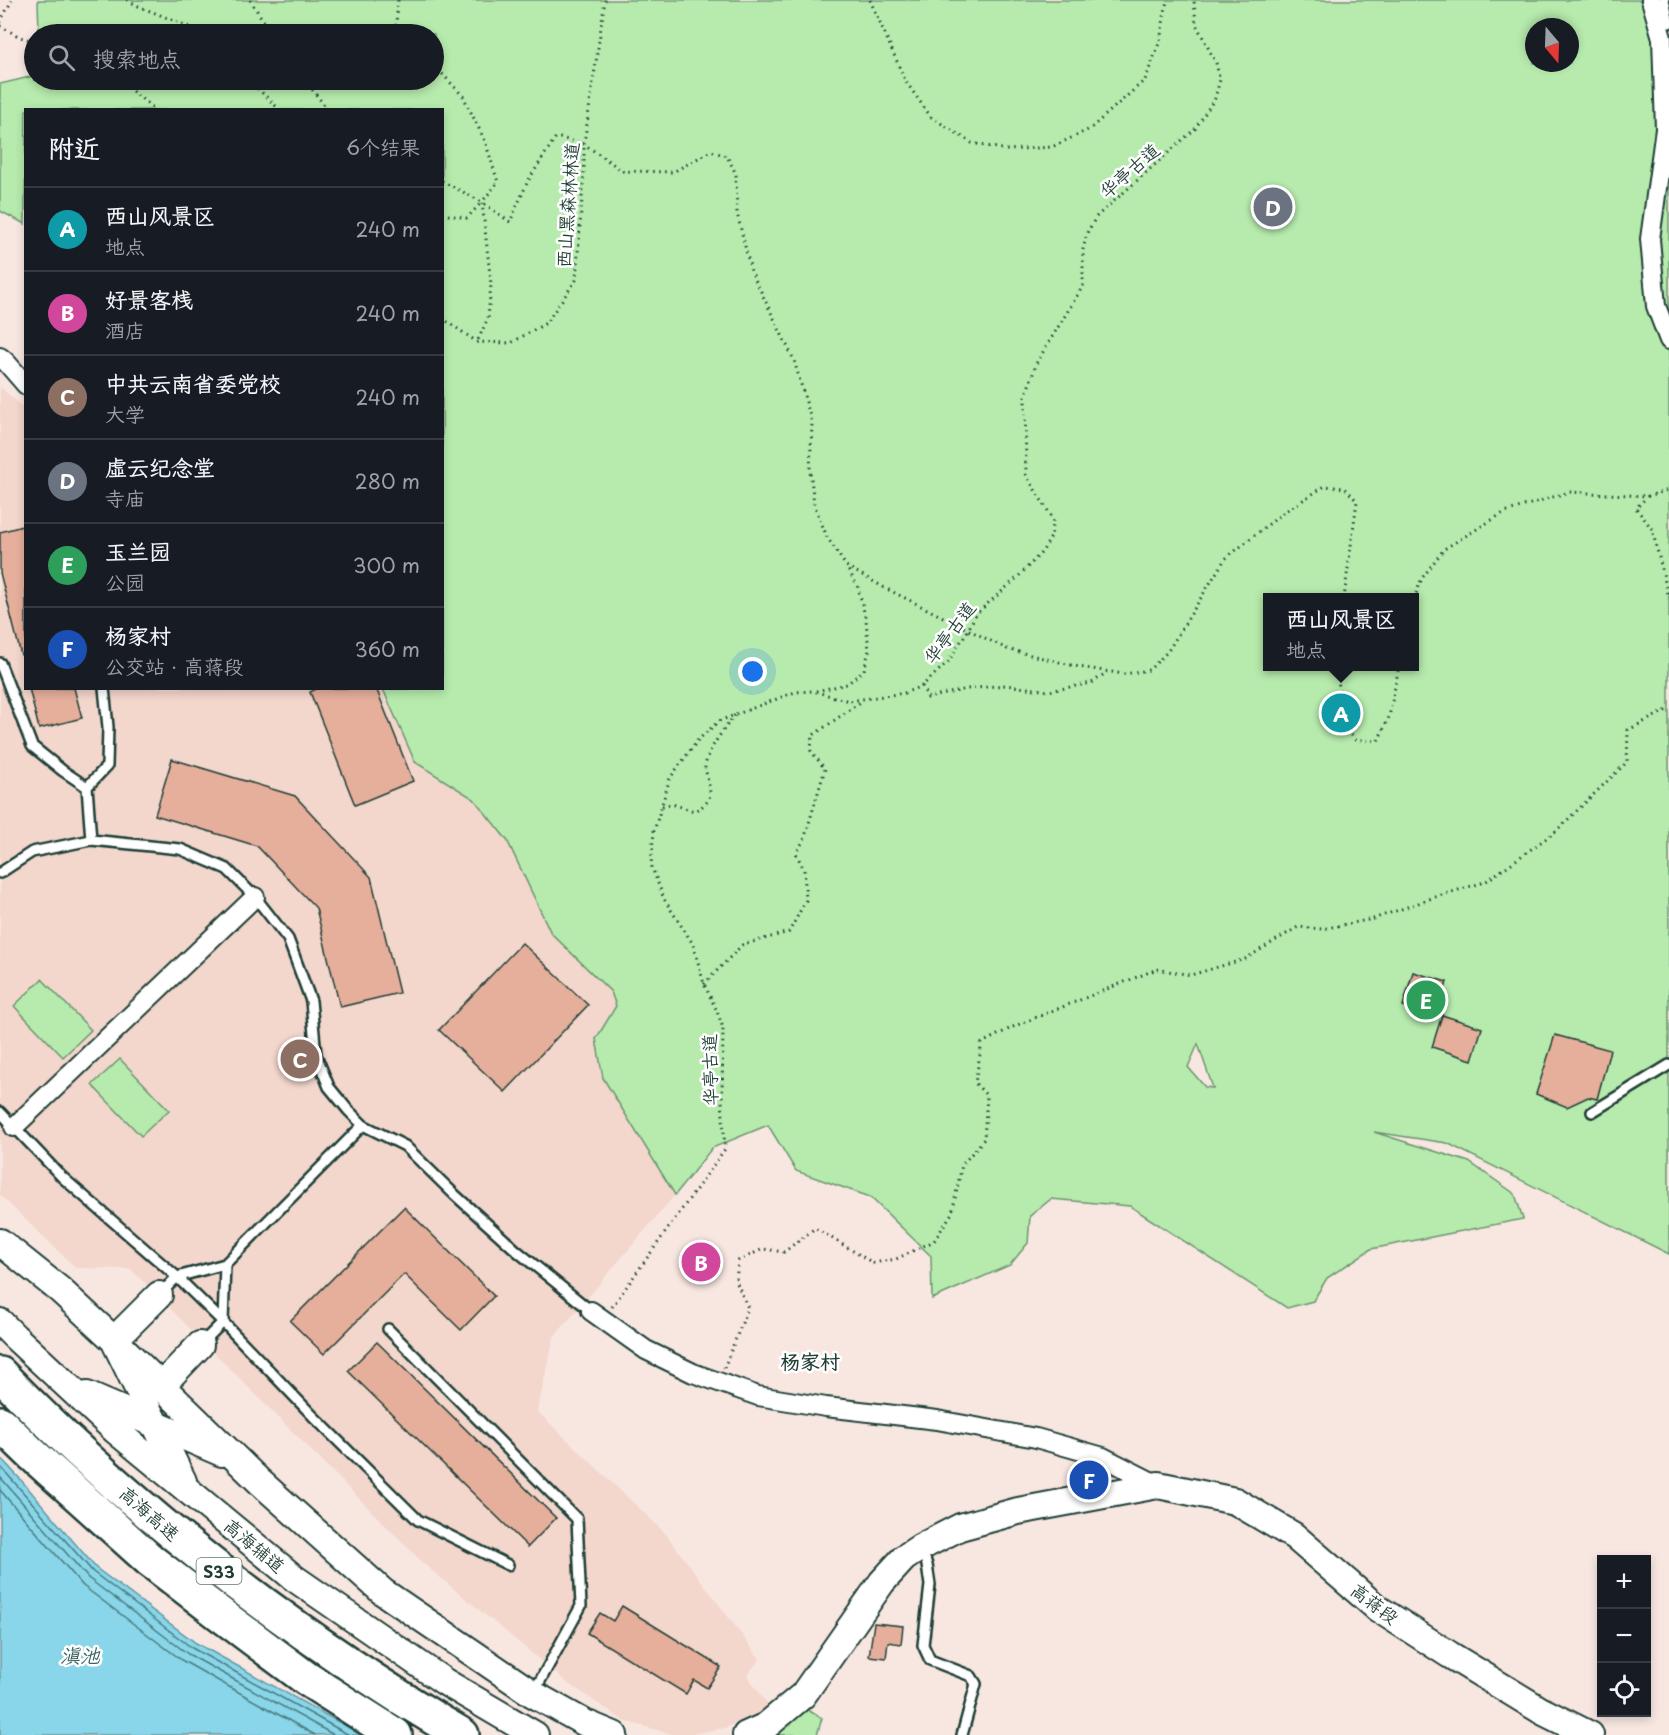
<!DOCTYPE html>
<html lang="zh">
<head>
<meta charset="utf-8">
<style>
	body { margin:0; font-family:"Playpen Sans","LXGW WenKai TC",sans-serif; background:#20242c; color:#f1f3f6 }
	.controls { position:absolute; right:18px; bottom:18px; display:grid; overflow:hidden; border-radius:0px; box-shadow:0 3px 9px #0003 }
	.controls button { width:54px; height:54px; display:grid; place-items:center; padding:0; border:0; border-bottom:2px solid #363941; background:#171b24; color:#f1f3f6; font:30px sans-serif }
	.compass { position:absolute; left:1525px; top:18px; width:54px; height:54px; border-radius:50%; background:#171b24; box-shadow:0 3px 9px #0003; rotate:161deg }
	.you { position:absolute; left:753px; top:672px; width:21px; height:21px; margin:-15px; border:4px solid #fff; border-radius:50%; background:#1a73e8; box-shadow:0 0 0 9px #1a73e833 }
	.badge { display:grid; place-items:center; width:39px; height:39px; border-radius:50%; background:#7c3aed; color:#fff; font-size:20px; font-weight:700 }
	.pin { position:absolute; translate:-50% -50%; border:3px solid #fff; box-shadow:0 2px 6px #0006 }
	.popup { position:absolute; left:1263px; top:593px; width:156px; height:78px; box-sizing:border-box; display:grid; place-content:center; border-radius:0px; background:#171b24; filter:drop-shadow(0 2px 4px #0005); font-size:20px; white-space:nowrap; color:#9ea1a6 }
	.popup b { font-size:22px; color:#f1f3f6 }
	.popup::after { content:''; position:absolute; left:50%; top:100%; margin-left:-12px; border:12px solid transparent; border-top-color:#171b24 }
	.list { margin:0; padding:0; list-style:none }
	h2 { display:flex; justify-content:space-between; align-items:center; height:78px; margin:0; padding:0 24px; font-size:26px }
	h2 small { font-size:20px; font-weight:400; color:#9ea1a6 }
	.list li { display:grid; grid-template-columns:39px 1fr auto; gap:18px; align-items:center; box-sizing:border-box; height:84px; padding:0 24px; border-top:2px solid #363941 }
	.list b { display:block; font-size:22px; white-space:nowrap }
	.list p { margin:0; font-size:20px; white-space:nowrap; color:#9ea1a6 }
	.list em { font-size:20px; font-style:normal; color:#9ea1a6 }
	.icon { flex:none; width:33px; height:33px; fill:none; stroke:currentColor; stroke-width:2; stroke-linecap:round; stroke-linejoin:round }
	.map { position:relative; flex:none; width:1669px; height:1735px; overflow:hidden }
	.search { position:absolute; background:#171b24; box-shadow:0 3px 9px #0003; left:24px; top:24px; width:420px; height:66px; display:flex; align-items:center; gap:15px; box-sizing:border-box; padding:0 21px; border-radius:33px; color:#9ea1a6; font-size:22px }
	.panel { position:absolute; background:#171b24; box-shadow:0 3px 9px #0003; left:24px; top:108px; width:420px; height:582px; border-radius:0px }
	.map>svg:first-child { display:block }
</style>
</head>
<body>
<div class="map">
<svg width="1669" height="1735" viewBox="0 0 1669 1735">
	<rect width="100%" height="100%" fill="#f8e7e1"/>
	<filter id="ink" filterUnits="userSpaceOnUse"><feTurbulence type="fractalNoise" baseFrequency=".0167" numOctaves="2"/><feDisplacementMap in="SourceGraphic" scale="12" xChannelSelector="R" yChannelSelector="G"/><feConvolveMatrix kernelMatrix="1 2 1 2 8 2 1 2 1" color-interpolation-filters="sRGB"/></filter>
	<g filter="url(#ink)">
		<path fill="#f3d6cc" d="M0 387 25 409 26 688H232L233 693 244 688 383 689 415 762 474 799 507 840 551 933 611 992 616 1006 596 1039 603 1078 675 1195 554 1337 537 1411 665 1533 760 1659 747 1675 769 1707 725 1728 685 1735H675L624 1721 569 1684 424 1564 131 1269 76 1268 0 1195Z"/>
		<path fill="#b6ebad" stroke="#6a9470" stroke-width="1.5" fill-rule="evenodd" d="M38 0H1669V1254L1447 1143 1374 1132 1469 1162 1515 1194 1523 1219 1371 1249 1327 1278 1313 1301 1287 1308 1130 1206 1051 1199 1030 1216 1028 1243 1010 1265 932 1299 931 1256 870 1197 796 1171 768 1125 712 1148 675 1195 603 1078 596 1039 616 1006 611 992 551 933 507 840 474 799 415 762 383 689 442 688V110H26L25 224 0 211V84L34 76V80H434V34H39ZM1534 27H1570V63H1534ZM1268 598H1414V666H1268ZM1198 1044 1213 1088 1205 1087 1188 1067Z
			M42 979 91 1030 63 1057 14 1006Z
			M120 1059 169 1110 141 1136 92 1085Z
			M802 1707 822 1718 817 1735H767Z"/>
		<path fill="#89d5e9" stroke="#5f98a1" stroke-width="1.5" d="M0 1457 21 1480 96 1568 196 1643 362 1735H0Z"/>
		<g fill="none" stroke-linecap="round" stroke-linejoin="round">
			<path stroke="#497a7c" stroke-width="1.5" d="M0 1466 93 1572 192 1648 349 1735
				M0 1477 88 1578 188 1654 334 1735
				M0 1490 83 1586 183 1661 315 1735"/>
		</g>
		<path fill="#e6af9c" stroke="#1f3d34" stroke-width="1.5" d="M26 525V655H21L0 573V532Z
			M29 688H74L82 718 39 729Z
			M318 688H376L413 781 355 805 310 692Z
			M172 759 295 796 371 877 399 993 340 1007 316 908 257 846 155 815Z
			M522 943 588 1005 505 1092 439 1030Z
			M1413 972 1447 982 1437 1016 1403 1006Z
			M1442 1015 1482 1028 1472 1060 1432 1047Z
			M1555 1035 1610 1050 1597 1099 1588 1097 1567 1107 1536 1094Z
			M404 1207 494 1296 461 1330 404 1274 324 1354 290 1321Z
			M377 1342 556 1518 528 1547 348 1371Z
			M622 1606 721 1667 707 1688 694 1680 686 1694 587 1633 600 1613 613 1621Z
			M874 1623 903 1626 901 1644 888 1642 886 1658 869 1656Z"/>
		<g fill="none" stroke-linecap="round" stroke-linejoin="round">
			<defs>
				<path id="lane" d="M1664 0 1669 23
					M0 663 32 746 63 771 87 787
					M91 840 87 787 107 766 108 727 104 688
					M0 873 32 852 91 840 180 849 227 869 255 897 288 939 311 1001 316 1055 329 1087 348 1110 363 1125 405 1146 455 1195 517 1251 591 1311
					M0 1112 62 1177 177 1277 223 1322 313 1416 418 1520 508 1565
					M1592 1112 1669 1065
					M161 1293 177 1277 225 1264 363 1125
					M388 1329 577 1519 581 1606 534 1692
					M202 1343 223 1322 225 1264
					M922 1549 927 1565 930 1585 923 1645 930 1660 971 1676 976 1684 962 1735"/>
				<path id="street" d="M1651 0 1662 38 1665 129 1650 239 1656 306 1669 340
					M0 357 6 362 26 385
					M14 1127 255 897
					M591 1311 646 1350 693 1373 758 1396 826 1407 937 1420 1036 1438 1103 1457 1158 1485"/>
				<path id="secondary" d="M0 1242 60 1290 114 1340 260 1482 383 1592 533 1694 585 1723 614 1735
					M159 1295 114 1340 183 1481
					M0 1322 15 1337 116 1431 294 1578 445 1682 535 1735
					M161 1386 200 1345
					M87 1395 222 1453
					M746 1735 766 1726 803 1695 882 1582 904 1558 921 1547 960 1527 1018 1511 1158 1485 1235 1501 1294 1536 1377 1608 1450 1655 1542 1711 1590 1735"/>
				<path id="highway" d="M0 1374C137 1515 293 1635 462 1735
					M0 1423 32 1454 151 1561 220 1614 307 1679 395 1735"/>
			</defs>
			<use href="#lane" stroke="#1f3d34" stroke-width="14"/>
			<use href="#street" stroke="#1f3d34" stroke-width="22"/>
			<use href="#secondary" stroke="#1f3d34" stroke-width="30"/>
			<use href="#highway" stroke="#1f3d34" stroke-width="38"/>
			<path stroke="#1f3d34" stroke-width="3" stroke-dasharray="1.5 4.5" stroke-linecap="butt" d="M127 0 140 7 200 31 203 34
				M250 0 272 34
				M398 0 396 25 404 34
				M870 0 906 82 931 117 972 143 1007 150 1052 147 1090 129 1145 80 1160 41 1167 0
				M0 22 12 0
				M0 26 20 37 34 41
				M434 65 463 96 485 141 498 182 482 202 491 284 488 318 477 342
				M118 80 156 110
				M249 80 280 110
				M305 80 328 110
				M442 181 482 202 510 222 528 181 556 137 584 144 623 171 673 172 711 151 727 156 736 174 737 213 751 271 794 360 812 423 810 470 814 504 827 537 846 566 885 588 1007 649 1079 667 1124 674 1149 670 1168 651 1225 559 1284 512 1325 486 1345 488 1357 501 1344 598
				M442 214 467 218 482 202
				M442 318 477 342 511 343 546 323 576 280 584 171V144L605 0
				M1648 496 1636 508 1652 529 1669 598
				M1414 599 1422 578 1444 549 1505 512 1569 492 1648 496 1669 490
				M1337 666 1342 722 1355 740 1378 741 1389 717 1399 666
				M922 686 928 698 967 689 1005 685 1049 691 1092 683 1107 672
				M816 691 847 684 864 670 869 651 866 620 858 587 847 568
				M662 806 672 804 694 811C712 802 712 796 707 777 707 774 705 771 705 768 706 751 725 728 735 715
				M704 984 742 945 789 932 806 900 804 870 796 853 804 840 825 769 811 751 812 736 862 701
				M612 1307 725 1149 722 1100 723 1028 717 1011 704 984 693 944 664 899 651 865 654 831 670 778 698 740 719 721 795 692 813 691 849 701 904 693 922 686 948 662 968 630 976 614 1017 578 1042 552 1051 537 1053 519 1026 475 1025 397 1037 362 1083 286V250L1087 233 1096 217 1195 129 1215 98 1220 80 1216 63 1196 24 1194 0
				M724 1368 748 1308 736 1281 738 1261 763 1249 784 1252 815 1228 873 1263 896 1259 934 1241 952 1213 962 1165 984 1139 987 1096 975 1083 982 1043 1015 1026 1157 969 1191 975 1245 959 1298 927 1322 929 1373 919 1435 897 1485 882 1555 832 1627 762 1628 730 1669 709"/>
			<use href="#lane" stroke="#fff" stroke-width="9"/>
			<use href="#street" stroke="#fff" stroke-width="18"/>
			<use href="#secondary" stroke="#fff" stroke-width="26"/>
			<use href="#highway" stroke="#fff" stroke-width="33"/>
		</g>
	</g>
	<g text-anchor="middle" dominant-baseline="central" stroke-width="5" stroke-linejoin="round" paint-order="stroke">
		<rect fill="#fff" stroke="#627771" stroke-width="1.5" x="196.5" y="1558" width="45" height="26" rx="4.5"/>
		<g font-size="16" font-weight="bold" fill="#1f3d34">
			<text x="219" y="1571">S33</text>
		</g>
		<g font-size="18" fill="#1f3d34" stroke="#fff">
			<text transform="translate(1129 170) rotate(-41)">华亭古道</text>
			<text transform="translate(567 205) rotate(-86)">西山黑森林林道</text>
			<text transform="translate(949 632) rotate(-53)">华亭古道</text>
			<text transform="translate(709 1070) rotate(-91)">华亭古道</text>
			<text transform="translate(150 1513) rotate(41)">高海高速</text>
			<text transform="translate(255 1545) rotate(40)">高海辅道</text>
			<text transform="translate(1375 1603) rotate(37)">高蒋段</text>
		</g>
		<g font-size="20" font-weight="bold" fill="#1f3d34" stroke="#fff">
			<text x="810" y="1361">杨家村</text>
		</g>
		<g font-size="20" font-style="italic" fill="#3a6361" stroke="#fff">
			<text x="80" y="1655">滇池</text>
		</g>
	</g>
</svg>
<div class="controls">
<button>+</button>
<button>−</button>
<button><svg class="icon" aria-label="locate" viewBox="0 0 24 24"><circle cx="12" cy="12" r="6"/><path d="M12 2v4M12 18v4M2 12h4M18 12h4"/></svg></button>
</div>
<svg class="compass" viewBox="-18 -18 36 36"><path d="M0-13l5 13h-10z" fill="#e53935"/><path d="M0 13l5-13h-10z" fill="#9ea1a6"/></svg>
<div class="you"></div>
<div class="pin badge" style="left:1341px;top:713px;background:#0f9aa8">A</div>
<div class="popup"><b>西山风景区</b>地点</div>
<div class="pin badge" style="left:701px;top:1262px;background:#d1479c">B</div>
<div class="pin badge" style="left:300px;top:1059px;background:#8d6e63">C</div>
<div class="pin badge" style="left:1273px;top:207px;background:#6b7280">D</div>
<div class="pin badge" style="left:1426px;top:1000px;background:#2e9e5b">E</div>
<div class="pin badge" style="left:1089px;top:1480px;background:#1a4fb4">F</div>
<div class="search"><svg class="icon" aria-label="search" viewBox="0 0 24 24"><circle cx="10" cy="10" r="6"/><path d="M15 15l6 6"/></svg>搜索地点</div>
<section class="panel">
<h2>附近<small>6个结果</small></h2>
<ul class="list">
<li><span class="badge" style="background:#0f9aa8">A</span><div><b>西山风景区</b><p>地点</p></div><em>240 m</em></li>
<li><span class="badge" style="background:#d1479c">B</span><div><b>好景客栈</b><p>酒店</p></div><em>240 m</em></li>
<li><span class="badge" style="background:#8d6e63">C</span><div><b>中共云南省委党校</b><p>大学</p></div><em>240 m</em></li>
<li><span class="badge" style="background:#6b7280">D</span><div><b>虚云纪念堂</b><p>寺庙</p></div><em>280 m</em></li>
<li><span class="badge" style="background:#2e9e5b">E</span><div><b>玉兰园</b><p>公园</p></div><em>300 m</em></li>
<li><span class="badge" style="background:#1a4fb4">F</span><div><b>杨家村</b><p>公交站 · 高蒋段</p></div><em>360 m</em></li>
</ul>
</section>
</div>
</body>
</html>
